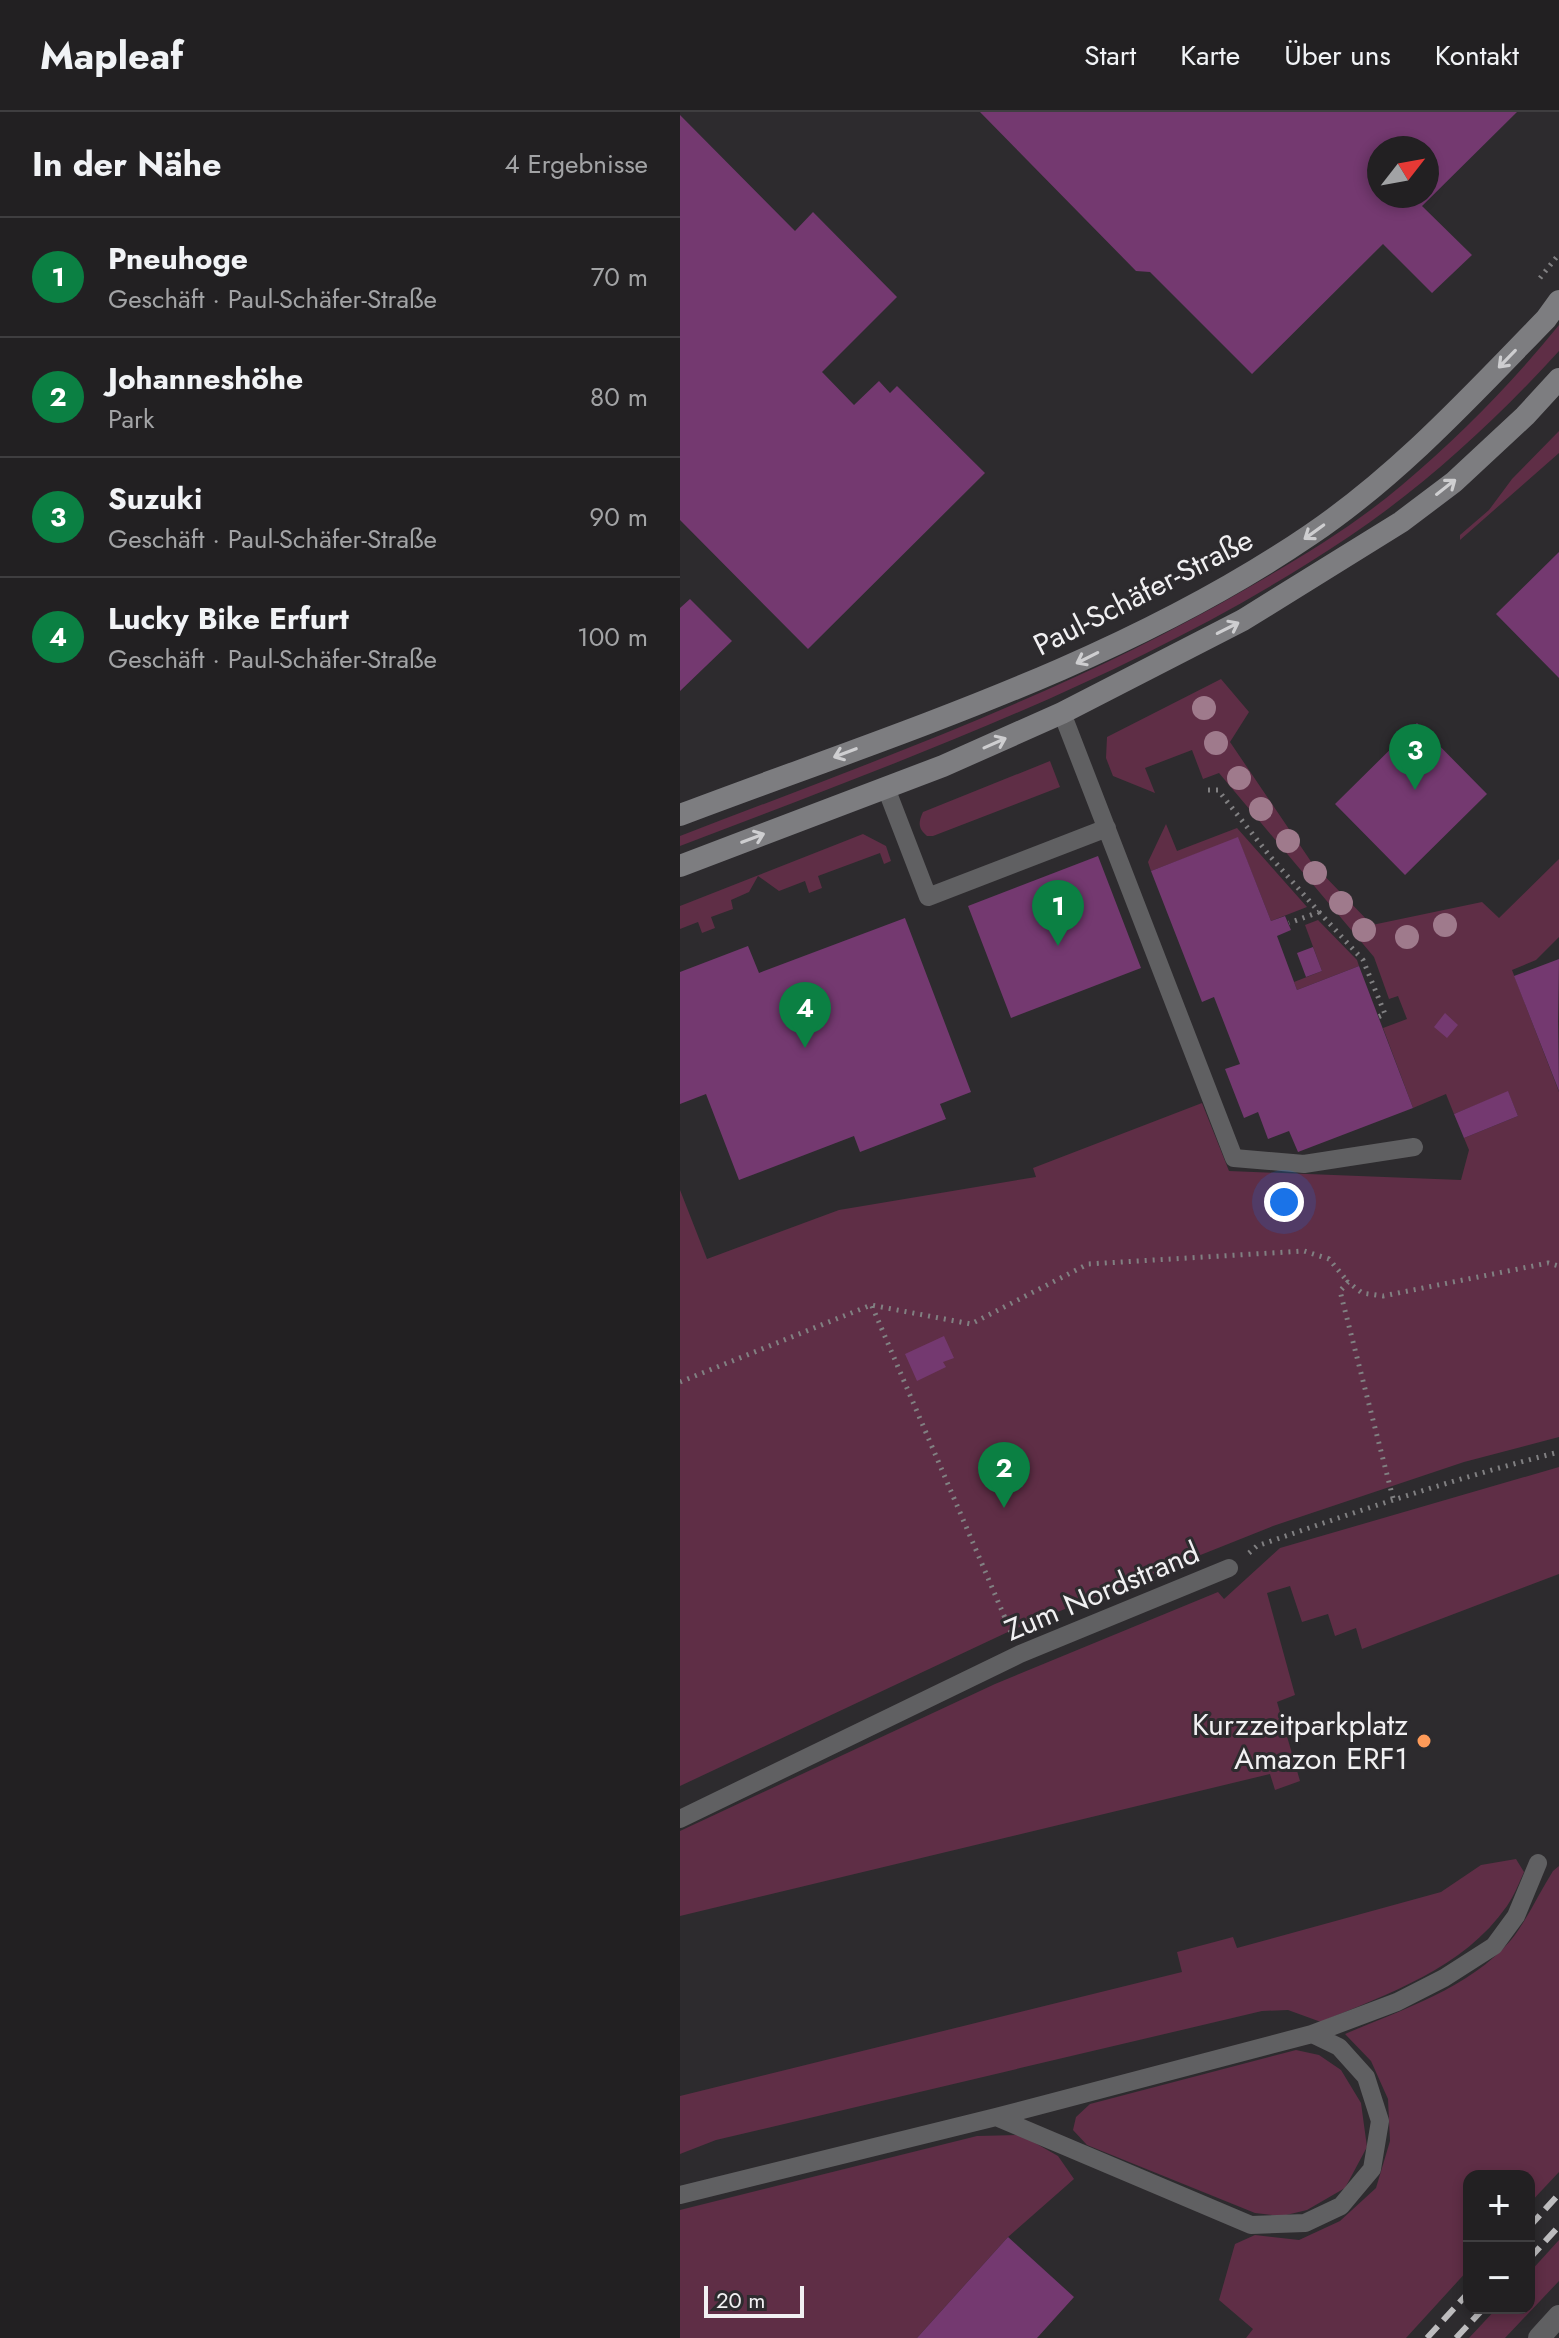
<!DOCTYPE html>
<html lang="de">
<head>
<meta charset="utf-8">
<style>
	body { margin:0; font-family:Jost,sans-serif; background:#2e2d2f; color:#f1f3f6 }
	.controls { position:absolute; right:24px; bottom:24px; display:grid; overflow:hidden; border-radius:16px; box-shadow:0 4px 12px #0003 }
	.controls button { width:72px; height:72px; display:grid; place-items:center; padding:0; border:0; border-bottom:2px solid #3f3e40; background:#222022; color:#f1f3f6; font:40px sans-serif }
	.compass { position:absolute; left:687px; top:24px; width:72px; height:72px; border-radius:50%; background:#222022; box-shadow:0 4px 12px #0003; rotate:59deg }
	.scale { position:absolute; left:24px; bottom:20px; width:100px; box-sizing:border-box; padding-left:8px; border:4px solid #f1f0f2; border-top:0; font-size:22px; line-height:28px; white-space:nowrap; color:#f1f0f2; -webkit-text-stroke:6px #2d2b2e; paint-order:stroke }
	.you { position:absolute; left:604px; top:1090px; width:28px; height:28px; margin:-20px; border:6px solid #fff; border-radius:50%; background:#1a73e8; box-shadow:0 0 0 12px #1a73e833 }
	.badge { display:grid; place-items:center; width:52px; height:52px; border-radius:50%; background:#0b8043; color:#fff; font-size:26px; font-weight:700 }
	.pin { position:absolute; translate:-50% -66px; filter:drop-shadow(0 2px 4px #0008) }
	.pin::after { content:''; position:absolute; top:42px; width:28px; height:24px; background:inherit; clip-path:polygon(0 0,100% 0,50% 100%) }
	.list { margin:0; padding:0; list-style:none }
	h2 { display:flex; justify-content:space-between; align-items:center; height:104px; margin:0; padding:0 32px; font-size:34px }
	h2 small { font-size:26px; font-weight:400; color:#a2a3a5 }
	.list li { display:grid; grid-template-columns:52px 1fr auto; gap:24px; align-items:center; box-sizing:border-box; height:120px; padding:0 32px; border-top:2px solid #3f3e40 }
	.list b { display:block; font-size:30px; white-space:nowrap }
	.list p { margin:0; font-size:26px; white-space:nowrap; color:#a2a3a5 }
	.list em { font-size:26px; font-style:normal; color:#a2a3a5 }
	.map { position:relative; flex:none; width:879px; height:2226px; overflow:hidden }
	header { display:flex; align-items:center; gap:48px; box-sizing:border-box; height:112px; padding:0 40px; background:#222022; border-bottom:2px solid #3f3e40 }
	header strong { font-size:38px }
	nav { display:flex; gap:44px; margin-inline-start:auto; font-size:28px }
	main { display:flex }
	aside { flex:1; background:#222022 }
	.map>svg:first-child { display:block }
</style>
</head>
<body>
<header>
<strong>Mapleaf</strong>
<nav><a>Start</a><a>Karte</a><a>Über uns</a><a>Kontakt</a></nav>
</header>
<main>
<aside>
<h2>In der Nähe<small>4 Ergebnisse</small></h2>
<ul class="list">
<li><span class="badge">1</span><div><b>Pneuhoge</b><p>Geschäft · Paul-Schäfer-Straße</p></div><em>70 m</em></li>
<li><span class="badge">2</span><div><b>Johanneshöhe</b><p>Park</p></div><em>80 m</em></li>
<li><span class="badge">3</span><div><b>Suzuki</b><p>Geschäft · Paul-Schäfer-Straße</p></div><em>90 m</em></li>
<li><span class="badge">4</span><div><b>Lucky Bike Erfurt</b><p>Geschäft · Paul-Schäfer-Straße</p></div><em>100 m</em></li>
</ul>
</aside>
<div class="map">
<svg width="879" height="2226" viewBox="0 0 879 2226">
	<rect width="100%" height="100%" fill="#2d2b2e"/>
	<path fill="#5f2e46" d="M879 213V239C816 308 747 372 670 424 465 562 229 646 0 734V724C192 650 387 581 566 477 620 446 675 413 722 373 780 324 832 271 879 213Z
		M879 319V341L780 428V423L809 398 832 367Z
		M541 567 569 600 550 630 632 751 692 813 802 790 819 806 879 747V825L856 848 832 858 879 980V1325L784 1350 593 1414 330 1519 0 1674V1078L27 1147 159 1098 356 1065 353 1056 522 991 549 1059 781 1068 789 1038 784 1026 838 1004 828 980 774 1002 766 982 733 996 703 916 727 907 718 884 709 887 694 845 539 661 523 667 512 638 465 656 475 681 433 664 426 646 427 625Z
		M370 649 380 675 253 724H247C238 716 238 711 243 700Z
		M486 712 497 739 557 716 627 795 591 809 558 726 471 759 468 750Z
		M183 722 206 734 211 749 204 752 200 741 138 764 142 776 129 781 125 769 99 779 78 764 69 780 51 788 53 797 31 805 35 816 22 821 18 810 0 817V794Z
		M638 808 677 848 679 854 617 878 614 870 642 859 625 813Z
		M879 1355V1462L682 1537 676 1516 655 1524 648 1502 622 1510 610 1474 587 1481 615 1583 597 1590 620 1669 595 1678 590 1662 0 1804V1719L315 1572 538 1480 544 1487 600 1436Z
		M836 1747 844 1760C839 1771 834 1784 827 1794 783 1857 709 1881 641 1910L608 1898 582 1899 36 2028 0 2042V1984L502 1860 497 1840 553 1825 557 1836 761 1780 801 1753Z
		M879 1754V2060L849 2092V2064H789V2157L726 2226H566L573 2217 539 2188 555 2132 575 2123 619 2128 660 2109 696 2076 710 2029 708 1987 691 1949 665 1922C721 1898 790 1876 831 1828 847 1808 859 1781 873 1759Z
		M616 1938 639 1943 661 1958 681 1991 687 2035 665 2076 627 2098 602 2104 575 2101 407 2033 393 2018 396 2005 410 1992Z
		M341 2023 378 2044 394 2067 328 2125 237 2226H0V2098L297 2024Z
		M879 2128V2169L825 2226H789L817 2196H849V2161Z"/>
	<path fill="#743970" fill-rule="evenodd" d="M300 0H837L742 94 792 143 752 181 703 132 572 262 470 160 456 159ZM699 36H747V84H699Z
		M0 3 115 119 133 100 217 185 142 260 174 293 199 269 210 281 217 274 305 361 128 537 0 408Z
		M879 440V566L816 502Z
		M10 487 52 529 0 579V496Z
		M737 611 807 682 725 763 655 692Z
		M558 725 591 809 605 804 611 818 597 824 617 878 679 854 733 996 618 1040 609 1019 588 1027 578 1000 564 1006 545 957 560 952 534 885 522 890 471 759Z
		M418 744 461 856 331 906 288 794Z
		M225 806 291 980 260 992 266 1007 180 1040 174 1024 59 1068 26 982 0 992V860L68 834 79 861Z
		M633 835 642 859 626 865 617 841Z
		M879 847 878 909 879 979 834 864Z
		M765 901 778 913 767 926 754 915Z
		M828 979 838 1004 784 1026 774 1002Z
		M264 1224 274 1246 263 1250 266 1255 237 1269 225 1242Z
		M328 2125 394 2185 357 2226H237Z"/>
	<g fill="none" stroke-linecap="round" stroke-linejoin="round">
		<path stroke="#818082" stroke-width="5" stroke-dasharray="2 6" stroke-linecap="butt" d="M860 166 879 142
			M528 678H538L589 743 639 800 609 811
			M639 800 683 848 705 902 698 905
			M192 1194 331 1520
			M0 1270 191 1193 291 1212 408 1152 624 1139 649 1147 668 1170
			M713 1386 660 1179 668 1170 682 1181 703 1184 868 1151 879 1154
			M569 1441 577 1434C677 1399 776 1366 879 1340"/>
		<path stroke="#606062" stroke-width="18" d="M382 601 554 1046 624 1052 734 1035
			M206 676 248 785 427 716
			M0 1707 340 1542 549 1456
			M632 1922 717 1890 764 1866 814 1834 836 1804 858 1751
			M0 2083 316 2005 632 1922 659 1935 686 1965 700 2009 692 2057 661 2094 625 2111 571 2113 316 2005"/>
		<path stroke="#606062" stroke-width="22" d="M859 2226 879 2204"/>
		<path stroke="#7d7d80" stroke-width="22" d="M0 703C214 622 439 553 630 423 719 363 792 283 866 207L879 189
			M0 754 263 654 382 601 563 508 721 410 774 370 845 304 879 267"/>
		<path stroke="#bdbcbe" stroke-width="6" stroke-dasharray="16 8" stroke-linecap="butt" d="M849 2115 879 2082
			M849 2147 879 2114
			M747 2226 789 2180
			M776 2226 804 2196"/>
	</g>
	<g fill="#9f7a8c">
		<circle cx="524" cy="596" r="12"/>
		<circle cx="536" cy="631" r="12"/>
		<circle cx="559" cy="666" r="12"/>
		<circle cx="581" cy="697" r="12"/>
		<circle cx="608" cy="729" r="12"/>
		<circle cx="635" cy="761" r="12"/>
		<circle cx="661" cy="791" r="12"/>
		<circle cx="765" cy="813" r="12"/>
		<circle cx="684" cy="818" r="12"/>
		<circle cx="727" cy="825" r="12"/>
	</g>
	<defs><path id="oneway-shaft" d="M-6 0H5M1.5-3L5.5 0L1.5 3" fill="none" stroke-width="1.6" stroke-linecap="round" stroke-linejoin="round" transform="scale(2)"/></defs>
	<g stroke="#ceced0">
		<use href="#oneway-shaft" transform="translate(827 247) rotate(134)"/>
		<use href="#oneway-shaft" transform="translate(766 375) rotate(-38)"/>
		<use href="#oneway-shaft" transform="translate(634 420) rotate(144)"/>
		<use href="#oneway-shaft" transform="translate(548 516) rotate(-27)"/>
		<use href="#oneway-shaft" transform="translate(407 546) rotate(153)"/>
		<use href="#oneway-shaft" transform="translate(315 631) rotate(-24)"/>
		<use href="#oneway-shaft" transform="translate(165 641) rotate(159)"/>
		<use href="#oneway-shaft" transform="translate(73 726) rotate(-21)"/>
	</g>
	<circle fill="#fe9b59" stroke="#2d2b2e" stroke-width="3" cx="744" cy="1629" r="8"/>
	<g text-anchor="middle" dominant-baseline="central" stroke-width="6" stroke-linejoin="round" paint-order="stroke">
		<g font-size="30" fill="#f1f0f2" stroke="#2d2b2e">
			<text transform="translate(463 480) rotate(-27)">Paul-Schäfer-Straße</text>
			<text transform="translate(422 1479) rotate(-23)">Zum Nordstrand</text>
		</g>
		<g font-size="30" fill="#f1f0f2" stroke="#2d2b2e" text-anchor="end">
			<text x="728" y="1612">Kurzzeitparkplatz<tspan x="728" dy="34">Amazon ERF1</tspan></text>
		</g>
	</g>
</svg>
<div class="controls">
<button>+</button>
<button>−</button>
</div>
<svg class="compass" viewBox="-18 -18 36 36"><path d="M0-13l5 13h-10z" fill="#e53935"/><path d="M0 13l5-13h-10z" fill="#a2a3a5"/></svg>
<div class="scale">20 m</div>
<div class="you"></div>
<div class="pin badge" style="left:378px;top:834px">1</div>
<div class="pin badge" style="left:324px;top:1396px">2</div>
<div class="pin badge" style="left:735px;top:678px">3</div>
<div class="pin badge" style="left:125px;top:936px">4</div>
</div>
</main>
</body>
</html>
